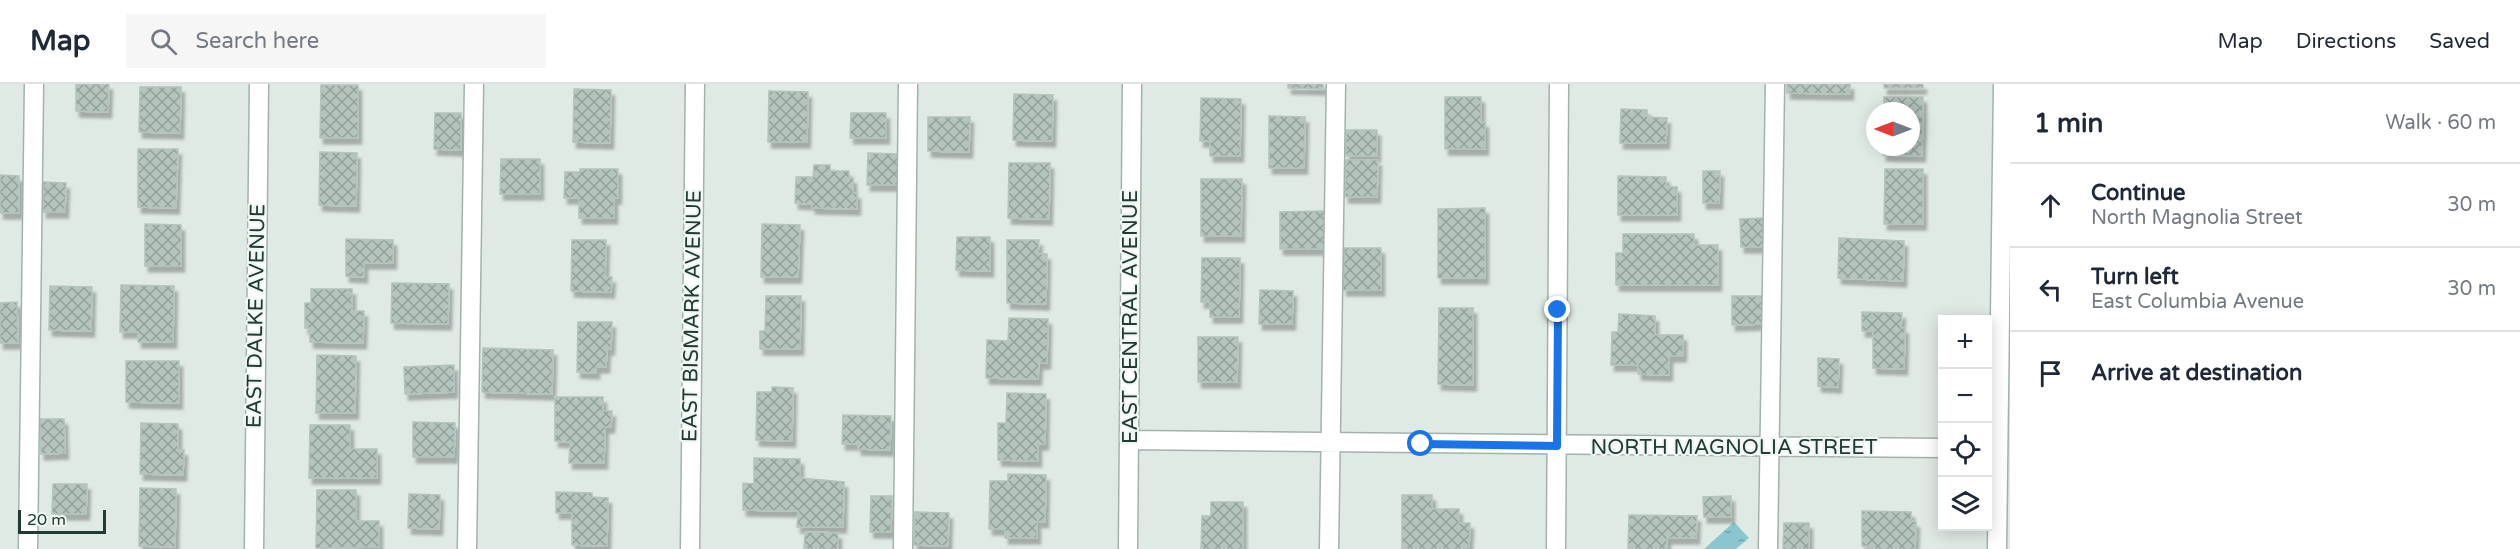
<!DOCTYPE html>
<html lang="en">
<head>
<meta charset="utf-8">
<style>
	body { margin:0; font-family:"Varela Round",sans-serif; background:#f6f6f7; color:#1f2937 }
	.controls { position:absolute; right:18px; bottom:18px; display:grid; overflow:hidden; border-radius:0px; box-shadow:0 3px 15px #0003 }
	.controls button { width:54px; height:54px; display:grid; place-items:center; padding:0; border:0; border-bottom:2px solid #e0e1e3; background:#fff; color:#1f2937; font:30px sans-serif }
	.compass { position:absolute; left:1866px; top:18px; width:54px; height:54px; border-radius:50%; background:#fff; box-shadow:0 3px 15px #0003; rotate:270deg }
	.scale { position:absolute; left:18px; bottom:15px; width:88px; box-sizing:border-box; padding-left:6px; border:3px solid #213a33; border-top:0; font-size:16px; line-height:21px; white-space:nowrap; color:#213a33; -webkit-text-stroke:4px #f0f7f3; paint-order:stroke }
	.stop { position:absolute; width:18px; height:18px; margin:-14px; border:4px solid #1a73e8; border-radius:50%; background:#fff }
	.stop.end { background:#1a73e8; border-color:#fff; box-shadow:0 2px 6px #0008 }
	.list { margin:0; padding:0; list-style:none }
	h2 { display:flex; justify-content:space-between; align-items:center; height:78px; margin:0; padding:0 24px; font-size:26px }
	h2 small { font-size:20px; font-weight:400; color:#747a83 }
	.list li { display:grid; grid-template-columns:39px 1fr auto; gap:18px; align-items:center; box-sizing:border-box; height:84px; padding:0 24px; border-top:2px solid #e0e1e3 }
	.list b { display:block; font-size:22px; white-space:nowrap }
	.list p { margin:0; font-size:20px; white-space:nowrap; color:#747a83 }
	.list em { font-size:20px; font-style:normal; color:#747a83 }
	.icon { flex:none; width:33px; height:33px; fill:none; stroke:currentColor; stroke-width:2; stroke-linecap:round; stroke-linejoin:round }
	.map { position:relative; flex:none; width:2010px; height:465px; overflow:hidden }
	header { display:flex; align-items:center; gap:36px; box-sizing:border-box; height:84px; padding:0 30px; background:#fff; border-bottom:2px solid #e0e1e3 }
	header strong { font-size:28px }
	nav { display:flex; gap:33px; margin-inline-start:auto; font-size:21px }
	.search { width:420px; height:54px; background:#f6f6f7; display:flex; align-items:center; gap:15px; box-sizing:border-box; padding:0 21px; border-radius:0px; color:#747a83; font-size:22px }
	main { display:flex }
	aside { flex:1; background:#fff }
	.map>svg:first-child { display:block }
</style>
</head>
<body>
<header>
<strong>Map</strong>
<div class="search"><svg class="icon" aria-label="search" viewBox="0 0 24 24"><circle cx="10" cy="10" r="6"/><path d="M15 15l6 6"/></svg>Search here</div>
<nav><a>Map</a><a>Directions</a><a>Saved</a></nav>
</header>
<main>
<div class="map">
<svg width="2010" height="465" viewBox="0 0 2010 465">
	<defs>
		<pattern id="water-ripples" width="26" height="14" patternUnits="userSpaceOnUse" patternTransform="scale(1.5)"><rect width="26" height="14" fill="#89c6cf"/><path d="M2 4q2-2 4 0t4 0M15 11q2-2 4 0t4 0" fill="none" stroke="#70a2a9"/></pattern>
		<pattern id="building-cross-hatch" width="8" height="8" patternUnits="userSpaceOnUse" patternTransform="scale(1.5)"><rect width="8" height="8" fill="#b5c5be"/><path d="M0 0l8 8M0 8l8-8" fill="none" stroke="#93a19b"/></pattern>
		<filter id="shadow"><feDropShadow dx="3.5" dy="6" stdDeviation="1.5" flood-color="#0004"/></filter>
	</defs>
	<rect width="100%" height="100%" fill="#e0eae5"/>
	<path fill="url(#water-ripples)" d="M1734 438 1749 454 1736 465H1704Z"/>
	<path fill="url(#building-cross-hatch)" stroke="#b3c4bc" stroke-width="1.5" filter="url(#shadow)" d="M76 0H109L108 28 76 27Z
		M1288 0H1323V5L1288 4Z
		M1787 0H1850V10L1787 9Z
		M1884 0H1923V4H1884Z
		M321 1H358V54H320Z
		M140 3H181L180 49 139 48Z
		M574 5 611 6 610 59 573 58Z
		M769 7 808 8 807 58H768Z
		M1014 10 1053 11 1052 57 1013 56Z
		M1445 13H1481V38H1485V65H1445Z
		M1884 13H1923L1922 72 1883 71V63H1911V27H1884Z
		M1201 14 1241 15 1240 72H1210V57H1200Z
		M1621 25 1647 26V33L1667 34 1666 59H1620Z
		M435 29H461V66L434 65Z
		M851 29H886V54H850Z
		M1269 32 1305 33 1304 84H1269Z
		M928 33H970L969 68 928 67Z
		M1346 46H1377V72H1346Z
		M138 65H178L176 124 138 123Z
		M320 68 357 69 356 122 319 121Z
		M868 69 898 70V101H867Z
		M501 75H540V110H500Z
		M1346 76H1378L1377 113H1345Z
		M1009 79H1050L1049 135 1008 134Z
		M814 81H830V87H849V94H853V109H857V125L812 124V120L795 119 796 93H813Z
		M580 85H618V114H614V134H579V114H564L565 88H580Z
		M1885 85H1923V140H1884Z
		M1703 87H1720L1719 119H1703Z
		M0 91 19 92V129H0Z
		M1618 92 1666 93V103H1677V131H1618Z
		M1201 95H1242L1241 152H1201Z
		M43 98 66 99 65 128H43Z
		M1485 124V194H1438V125Z
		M1324 127V165H1280V128Z
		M1763 134 1764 163H1741L1740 135Z
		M145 140 181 141V182H145Z
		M762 140 800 141 798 193H761Z
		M1623 150H1694V161H1718V201H1616V169H1623Z
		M957 153H990V187L956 186Z
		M1839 154 1904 157 1903 197 1838 194Z
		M346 155 393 156V179H364V193L346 192Z
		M572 156H606L605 193H612L611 208 571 207Z
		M1007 156H1039L1038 170H1047L1046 220 1007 219Z
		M1344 164H1381V206H1343Z
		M1202 174H1240L1239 233H1210V218H1201Z
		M392 199 449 200 448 240 391 239Z
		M121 201 174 202 173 258H138V248H120Z
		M50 202 92 203 91 247 49 246Z
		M311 205H352V227H364L363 259 310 258V244H305V219H311Z
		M1260 206 1293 207 1292 240H1259Z
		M766 212H801L800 265H760V247H765Z
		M1732 212H1763V240L1732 241Z
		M17 218 18 259H0V219Z
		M1439 224H1473V301L1438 300Z
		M1862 228 1902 229 1901 244H1905L1904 285 1873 284V247H1862Z
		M1619 230 1655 232V251H1683V272H1669V291L1638 290V281H1611L1612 248H1618Z
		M1009 234 1048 235 1047 279H1039L1038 295 986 294 987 256 1008 257Z
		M578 238H612L611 265H607L606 283H596V289L577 288Z
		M1198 253H1238L1237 298H1198Z
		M483 264 553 266 552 310 482 308Z
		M317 271 356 272 355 329H316Z
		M1818 274 1839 275 1838 303 1818 302Z
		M126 277H179V319L126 318Z
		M454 281V308L405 310 404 283Z
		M772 303 793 304 792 357 756 356 757 308H772Z
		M1007 309 1046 310 1045 360H1038V377L998 376V339H1006Z
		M555 313H603V327H612L611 343H605L604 379H569L570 358 555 357Z
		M843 331 891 332 890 366 858 365V360H842Z
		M40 335H64L65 369 41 370Z
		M413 338 455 339 454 373H413Z
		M141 339 178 340V366H184L183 391 140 390Z
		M310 341H350V365H377V394H309Z
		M754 374 800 375V394L844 398 843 443H797L798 427 743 426V399L754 400Z
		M1008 390 1046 391 1045 438 1037 437V454H1005V445H989L990 397H1008Z
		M53 400H87L86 430H52Z
		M140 404 176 405 175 463 139 462Z
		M317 406H356V437H379V463L316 464Z
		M556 408 592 409V413L608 414 607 462 572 461V429H556Z
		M409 410 440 411 439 445 408 444Z
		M1402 411H1432V425H1459V439H1470L1469 465H1402Z
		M871 412H892L891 448H870Z
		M1731 412V433H1704L1703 413Z
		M1211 418H1243V465H1201L1202 432H1211Z
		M1862 427 1911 428V437L1916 438 1915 465H1867L1868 462H1862Z
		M915 428 949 429 948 462 914 461Z
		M1629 431 1697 432 1696 454H1667V465H1628Z
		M1784 439H1809V465H1783Z
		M805 448 838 449V465H804Z"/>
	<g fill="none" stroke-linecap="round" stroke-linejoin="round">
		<defs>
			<path id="minor" d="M1130 356 1942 364
				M28 465 34 0
				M254 465 259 0
				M467 465 474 0
				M690 465 695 0
				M903 465 908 0
				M1128 465 1132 0
				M1329 465 1336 0
				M1556 465 1559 0
				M1768 465 1775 0
				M1997 465 2003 0"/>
		</defs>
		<use href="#minor" stroke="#a3b2ac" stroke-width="21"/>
		<use href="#minor" stroke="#fff" stroke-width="18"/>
	</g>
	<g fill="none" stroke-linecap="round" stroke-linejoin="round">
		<path stroke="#1a73e8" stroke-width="8" d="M1421 360 1557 362 1558 226"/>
	</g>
	<g text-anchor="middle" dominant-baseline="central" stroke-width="4.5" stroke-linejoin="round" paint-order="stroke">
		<g font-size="21" fill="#213a33" stroke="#f0f7f3">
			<text transform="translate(256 232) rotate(-89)">EAST DALKE AVENUE</text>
			<text transform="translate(692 232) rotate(-89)">EAST BISMARK AVENUE</text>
			<text transform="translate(1130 233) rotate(-90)">EAST CENTRAL AVENUE</text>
			<text x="1734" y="363">NORTH MAGNOLIA STREET</text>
		</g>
	</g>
</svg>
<div class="controls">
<button>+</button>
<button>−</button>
<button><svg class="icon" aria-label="locate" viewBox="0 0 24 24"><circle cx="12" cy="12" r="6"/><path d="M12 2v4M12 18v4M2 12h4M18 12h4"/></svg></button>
<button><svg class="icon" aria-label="layers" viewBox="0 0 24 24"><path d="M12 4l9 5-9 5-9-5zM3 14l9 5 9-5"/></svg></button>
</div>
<svg class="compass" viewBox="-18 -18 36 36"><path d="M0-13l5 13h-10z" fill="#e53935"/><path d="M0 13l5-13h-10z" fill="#747a83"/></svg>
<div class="scale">20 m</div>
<div class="stop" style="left:1421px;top:360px"></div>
<div class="stop end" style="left:1558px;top:226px"></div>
</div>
<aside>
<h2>1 min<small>Walk · 60 m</small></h2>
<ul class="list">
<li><svg class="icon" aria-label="ahead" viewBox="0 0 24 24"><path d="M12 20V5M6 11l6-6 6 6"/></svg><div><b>Continue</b><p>North Magnolia Street</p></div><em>30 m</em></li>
<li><svg class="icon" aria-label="left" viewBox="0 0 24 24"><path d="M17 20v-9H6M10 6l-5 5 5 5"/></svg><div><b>Turn left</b><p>East Columbia Avenue</p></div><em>30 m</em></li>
<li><svg class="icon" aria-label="arrive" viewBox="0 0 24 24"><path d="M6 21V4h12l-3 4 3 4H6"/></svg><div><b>Arrive at destination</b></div></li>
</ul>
</aside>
</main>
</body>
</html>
